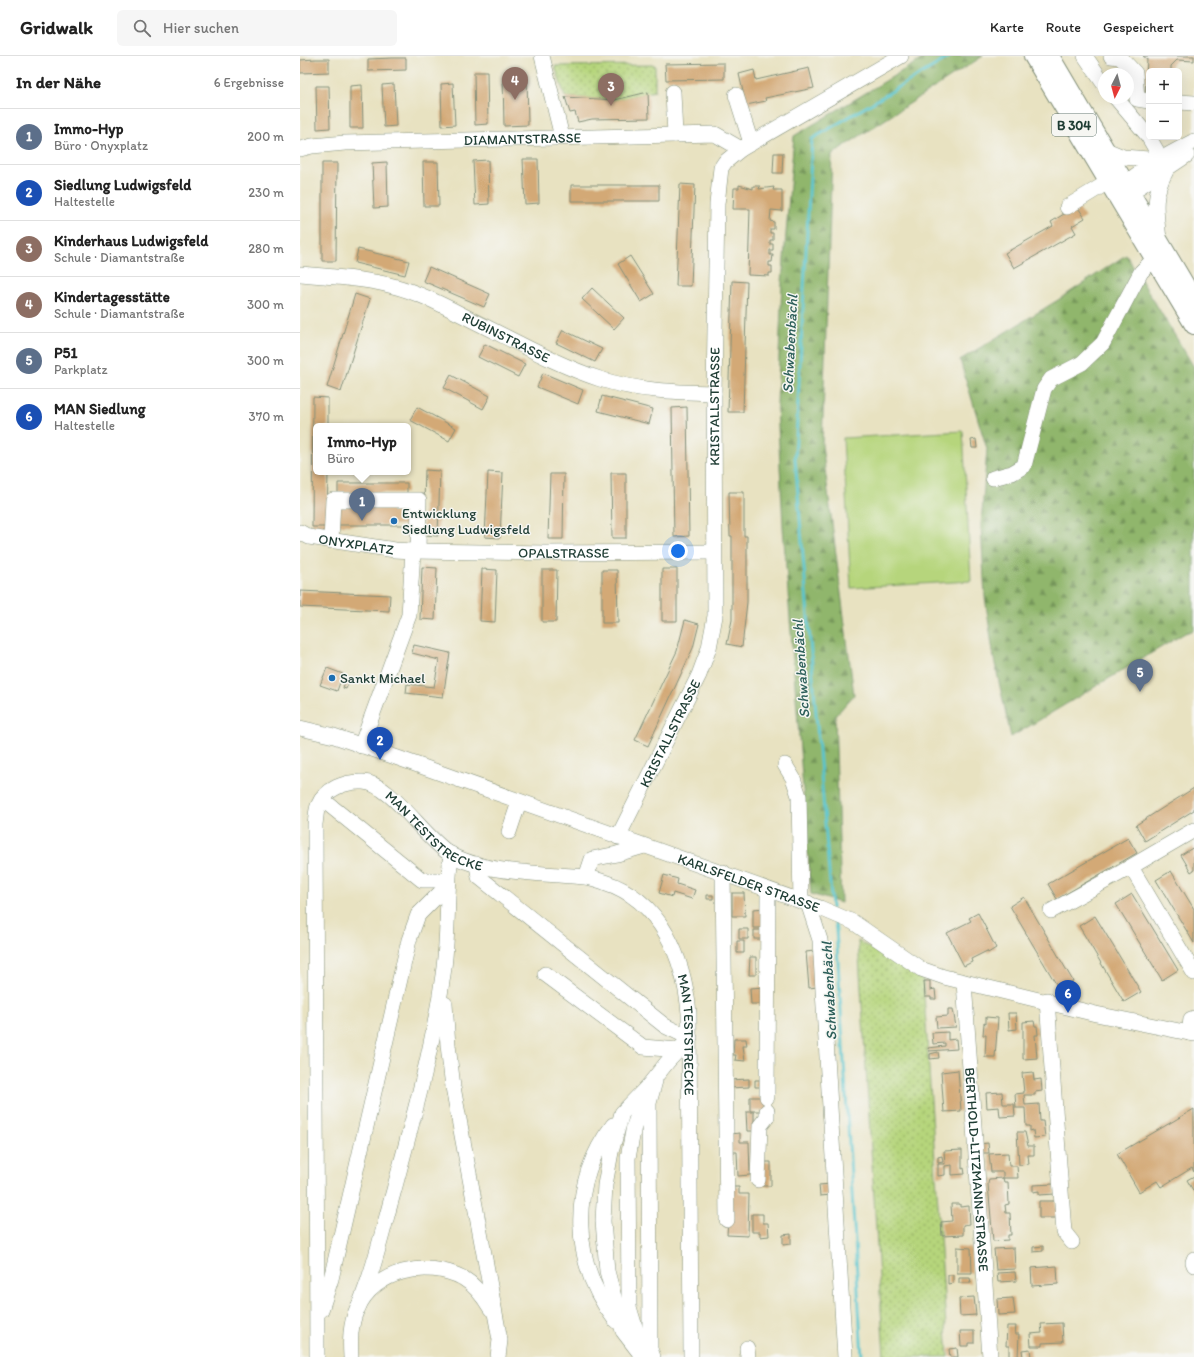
<!DOCTYPE html>
<html lang="de">
<head>
<meta charset="utf-8">
<style>
	body { margin:0; font-family:Itim,sans-serif; background:#f6f6f6; color:#222 }
	.controls { position:absolute; right:12px; top:12px; display:grid; overflow:hidden; border-radius:6px; box-shadow:0 4px 16px #0002 }
	.controls button { width:36px; height:36px; display:grid; place-items:center; padding:0; border:0; border-bottom:1px solid #e0e0e0; background:#fff; color:#222; font:20px sans-serif }
	.compass { position:absolute; left:798px; top:12px; width:36px; height:36px; border-radius:50%; background:#fff; box-shadow:0 4px 16px #0002; rotate:186deg }
	.you { position:absolute; left:378px; top:495px; width:14px; height:14px; margin:-10px; border:3px solid #fff; border-radius:50%; background:#1a73e8; box-shadow:0 0 0 6px #1a73e833 }
	.badge { display:grid; place-items:center; width:26px; height:26px; border-radius:50%; background:#b45309; color:#fff; font-size:13px; font-weight:700 }
	.pin { position:absolute; translate:-50% -33px; filter:drop-shadow(0 1px 2px #0008) }
	.pin::after { content:''; position:absolute; top:21px; width:14px; height:12px; background:inherit; clip-path:polygon(0 0,100% 0,50% 100%) }
	.popup { position:absolute; left:13px; top:367px; width:98px; height:52px; box-sizing:border-box; display:grid; place-content:center; border-radius:6px; background:#fff; filter:drop-shadow(0 1px 3px #0005); font-size:13px; white-space:nowrap; color:#767676 }
	.popup b { font-size:15px; color:#222 }
	.popup::after { content:''; position:absolute; left:50%; top:100%; margin-left:-8px; border:8px solid transparent; border-top-color:#fff }
	.list { margin:0; padding:0; list-style:none }
	h2 { display:flex; justify-content:space-between; align-items:center; height:52px; margin:0; padding:0 16px; font-size:17px }
	h2 small { font-size:13px; font-weight:400; color:#767676 }
	.list li { display:grid; grid-template-columns:26px 1fr auto; gap:12px; align-items:center; box-sizing:border-box; height:56px; padding:0 16px; border-top:1px solid #e0e0e0 }
	.list b { display:block; font-size:15px; white-space:nowrap }
	.list p { margin:0; font-size:13px; white-space:nowrap; color:#767676 }
	.list em { font-size:13px; font-style:normal; color:#767676 }
	.icon { flex:none; width:22px; height:22px; fill:none; stroke:currentColor; stroke-width:2; stroke-linecap:round; stroke-linejoin:round }
	.map { position:relative; flex:none; width:894px; height:1301px; overflow:hidden }
	header { display:flex; align-items:center; gap:24px; box-sizing:border-box; height:56px; padding:0 20px; background:#fff; border-bottom:1px solid #e0e0e0 }
	header strong { font-size:19px }
	nav { display:flex; gap:22px; margin-inline-start:auto; font-size:14px }
	.search { width:280px; height:36px; background:#f6f6f6; display:flex; align-items:center; gap:10px; box-sizing:border-box; padding:0 14px; border-radius:6px; color:#767676; font-size:15px }
	main { display:flex }
	aside { flex:1; background:#fff }
	.map>svg:first-child { display:block }
</style>
</head>
<body>
<header>
<strong>Gridwalk</strong>
<div class="search"><svg class="icon" aria-label="search" viewBox="0 0 24 24"><circle cx="10" cy="10" r="6"/><path d="M15 15l6 6"/></svg>Hier suchen</div>
<nav><a>Karte</a><a>Route</a><a>Gespeichert</a></nav>
</header>
<main>
<aside>
<h2>In der Nähe<small>6 Ergebnisse</small></h2>
<ul class="list">
<li><span class="badge" style="background:#5c6f8a">1</span><div><b>Immo-Hyp</b><p>Büro · Onyxplatz</p></div><em>200 m</em></li>
<li><span class="badge" style="background:#1a4fb4">2</span><div><b>Siedlung Ludwigsfeld</b><p>Haltestelle</p></div><em>230 m</em></li>
<li><span class="badge" style="background:#8d6e63">3</span><div><b>Kinderhaus Ludwigsfeld</b><p>Schule · Diamantstraße</p></div><em>280 m</em></li>
<li><span class="badge" style="background:#8d6e63">4</span><div><b>Kindertagesstätte</b><p>Schule · Diamantstraße</p></div><em>300 m</em></li>
<li><span class="badge" style="background:#5c6f8a">5</span><div><b>P51</b><p>Parkplatz</p></div><em>300 m</em></li>
<li><span class="badge" style="background:#1a4fb4">6</span><div><b>MAN Siedlung</b><p>Haltestelle</p></div><em>370 m</em></li>
</ul>
</aside>
<div class="map">
<svg width="894" height="1301" viewBox="0 0 894 1301">
	<defs>
		<pattern id="grass-dots" width="8" height="8" patternUnits="userSpaceOnUse"><rect width="8" height="8" fill="#b6d57c"/><path d="M2 2h.1M6 6h.1" fill="none" stroke="#93ae66" stroke-width="1.8" stroke-linecap="round"/></pattern>
		<pattern id="forest-firs" width="22" height="20" patternUnits="userSpaceOnUse"><rect width="22" height="20" fill="#90b66c"/><path d="M5 1l3.5 6h-7zM16 11l3.5 6h-7z" fill="#75955a"/></pattern>
	</defs>
	<rect width="100%" height="100%" fill="#f6f6f2"/>
	<filter id="ink" filterUnits="userSpaceOnUse"><feTurbulence type="fractalNoise" baseFrequency=".025" numOctaves="2"/><feDisplacementMap in="SourceGraphic" scale="8" xChannelSelector="R" yChannelSelector="G"/><feConvolveMatrix kernelMatrix="1 2 1 2 8 2 1 2 1" color-interpolation-filters="sRGB"/></filter>
	<filter id="wash" filterUnits="userSpaceOnUse"><feTurbulence type="fractalNoise" baseFrequency=".012" numOctaves="4" result="noise"/><feDisplacementMap in="SourceGraphic" scale="16" xChannelSelector="R" yChannelSelector="G"/><feGaussianBlur stdDeviation="0.9" result="paint"/><feColorMatrix in="noise" values="0 0 0 0 0 0 0 0 0 0 0 0 0 0 0 0 0 1.4 0 .05"/><feComposite in="paint" operator="in"/></filter>
	<g filter="url(#wash)">
		<rect width="100%" height="100%" fill="#e8e2c1"/>
		<path fill="url(#grass-dots)" stroke="#6a8958" d="M355 9V35L315 44 265 41 255 10Z
			M558 885 623 923 648 1301H584Z"/>
		<path fill="url(#forest-firs)" stroke="#587a50" d="M627 0H683L532 98 522 389 554 639 535 660 541 847 511 838 483 471 477 349 482 227 494 80Z
			M826 199 894 311V574L885 577 711 681 694 603 685 541 681 469 687 393 660 304 758 244Z"/>
		<path fill="#b6d57c" stroke="#6a8958" d="M663 375 671 525 551 532 543 382Z"/>
		<g fill="none" stroke-linecap="round" stroke-linejoin="round">
			<path stroke="#58c5cd" stroke-width="3" d="M532 852 495 402 512 83 651 0
				M534 863 536 873 562 1301"/>
		</g>
		<g id="blocks">
			<path fill="#d3a976" d="M843 0H894V5L877 4 871 10V15H849V40H845L847 3Z
				M93 2H106V14L68 15V3Z
				M16 3H29V16L0 17V4Z
				M424 7V23L366 24 365 8Z
				M509 12 514 32 465 42 466 45 446 49 439 18 454 14 456 24Z
				M174 16H187L188 68 175 69Z
				M227 19 228 69 204 70 203 20Z
				M153 27 155 69 142 70 141 28Z
				M94 28 96 70 84 71 82 29Z
				M62 29 63 72H50V30Z
				M16 30H29L30 72 17 73Z
				M348 36 349 62 292 63 278 66 275 56 270 57 265 41 315 44Z
				M474 97H483L482 117H473Z
				M223 103H238L239 147 225 148Z
				M188 104 189 148 175 149 173 105Z
				M87 106 88 151 74 152 72 107Z
				M123 106H138L139 150H124Z
				M22 107H37L36 205H22Z
				M380 128 395 129 391 230H376Z
				M271 129H359V145H271Z
				M439 129 453 133V130H460L459 133 474 131 473 134H482V155L471 154 470 165 474 166V173H470V177H473V184H470V188H473V194H470V199H473L472 206H469V210H472V217H469V220L448 219 450 153H433L434 132H439Z
				M777 150 785 162 772 170 776 177 714 212 705 197 753 170 751 166Z
				M58 193 109 205 105 219 55 207Z
				M330 200 354 238 341 246 318 208Z
				M129 211 190 238 184 251 123 225Z
				M432 225 447 226 443 356H428Z
				M292 232 324 262 314 273 282 243Z
				M55 238 70 243 41 336 27 331Z
				M263 274 302 293 295 306 256 287Z
				M185 288 225 308 218 321 178 301Z
				M243 317 283 334 278 348 237 331Z
				M151 319 190 340 183 353 144 332Z
				M302 340 353 353 349 368 298 355Z
				M13 341 28 342V370H16V416H28L27 471H12Z
				M117 351 156 372 149 385 110 364Z
				M387 351 389 480 374 481 372 352Z
				M676 383 677 392H672L671 384Z
				M125 414 140 415 138 480 123 479Z
				M188 416 203 417 200 482 185 481Z
				M311 417H326V482H312Z
				M250 418H264L263 483H248Z
				M38 427H107V437H38Z
				M429 436H444V480H447V546L442 591 427 588 432 564V480H430Z
				M39 449H112V469H39Z
				M122 511 137 512 135 564 120 563Z
				M182 513 197 514 195 566 180 565Z
				M362 513H377V565H362Z
				M242 514H257L256 566H242Z
				M302 514H317L318 567H302Z
				M0 535 90 539 89 555 0 551Z
				M385 564 399 568 393 592 348 690 335 684 377 595Z
				M114 589 150 597 143 641 106 637 107 628 134 631 139 604 112 597Z
				M27 612 43 618 37 635 20 629Z
				M45 625 49 626 46 633 43 632Z
				M894 732V754L845 785 836 769Z
				M828 782 837 797 757 843 748 828Z
				M894 791V814L891 816 881 799Z
				M871 815 894 853V887L856 824Z
				M364 819 378 823 377 828 395 834 392 843 373 837 372 841 359 837Z
				M432 837H444L445 860H432Z
				M832 838 878 914 862 924 816 848Z
				M407 839H413V843H407Z
				M724 841 773 925 759 933 710 850Z
				M466 852 467 872H453V853Z
				M678 857 696 892 688 897 687 895 671 903 672 906 664 910 647 877 671 865 669 862Z
				M795 860 841 936 824 946 779 870Z
				M439 873H448V883H439Z
				M454 874H466V883H454Z
				M437 885H444V897H437Z
				M514 895 517 931 509 932 506 896Z
				M450 901H456V919H449Z
				M624 925H630V934L635 933 636 943H631V941H625Z
				M465 931 466 948H451L450 932Z
				M648 953H653L656 971 637 972 636 961 648 960Z
				M708 957H716L717 973 709 974Z
				M686 961 698 962 695 1001H685L686 979H683L684 967 686 968Z
				M734 965 735 970H737L738 979H735L737 1002 723 1003V966Z
				M648 976V984L656 983 657 993 629 995 628 992 645 990V987L633 988 632 977Z
				M434 983H446L447 990H443L445 1005 435 1004 436 999H433Z
				M638 996 639 1002 630 1003V998Z
				M658 1014 661 1055 644 1056 641 1016Z
				M733 1016 734 1024 741 1023 742 1035 735 1036V1039H724L725 1049 739 1048 740 1065H743L745 1081 734 1082 733 1074 730 1075V1070H726L725 1052H716L715 1038 724 1037 722 1017Z
				M449 1023V1031L429 1032V1024Z
				M455 1024H464V1031H455Z
				M702 1036 703 1048H714L715 1060 700 1061 699 1051 687 1052 686 1037Z
				M450 1041H470V1055H450Z
				M894 1053V1116L892 1112 861 1131 857 1125 839 1136 817 1098Z
				M446 1056H454V1075H447Z
				M717 1076H725L728 1090H734V1099H728L729 1108 719 1109Z
				M440 1077V1086H449L450 1119 438 1120 437 1096H432L431 1078Z
				M688 1087 689 1097H681L680 1088Z
				M662 1094V1113L664 1112 665 1118 652 1119V1109L645 1110V1119L638 1120V1108H645L644 1095Z
				M708 1097 709 1110H717L718 1122H703V1116H691L689 1098Z
				M642 1100 643 1106 638 1107V1101Z
				M460 1106H471V1130H460Z
				M894 1120V1136L887 1124Z
				M703 1122 704 1126H708L709 1148 705 1149 706 1157H710L711 1179H708V1184L693 1185 688 1128 689 1123Z
				M531 1128 532 1139 520 1140 519 1129Z
				M754 1128 755 1138 739 1139V1135L733 1136V1129Z
				M430 1131H439V1138H449L448 1180 427 1179Z
				M739 1145H756V1162H739Z
				M651 1148H660V1151L669 1150 670 1168 663 1169V1179L642 1180 641 1166 652 1165Z
				M452 1158H463V1167H468L469 1180 460 1181V1176H452Z
				M491 1178V1188L483 1189V1179Z
				M743 1190V1195L733 1196V1191Z
				M657 1191 671 1192 672 1217H657Z
				M714 1192 715 1213 696 1214 694 1193Z
				M757 1210 758 1228 732 1230 731 1212Z
				M715 1216 716 1225 698 1226 697 1217Z
				M648 1219H653V1227L648 1228Z
				M659 1222H670L671 1227H659Z
				M674 1241 676 1259 660 1260 659 1242Z
				M713 1242 715 1258 698 1259 697 1243Z
				M762 1267 763 1286 742 1287V1290H731L730 1278 742 1277 741 1268Z
				M707 1270H716L715 1278H719L718 1301H709V1290H706Z
				M660 1275H674V1287H669V1290H661Z
				M657 1292 658 1301H650L649 1293Z
				M730 1293 731 1301H723L722 1294Z"/>
		</g>
	</g>
	<g filter="url(#ink)">
		<use href="#blocks" fill-opacity="0" stroke="#84907a" stroke-width="1"/>
		<g fill="none" stroke-linecap="round" stroke-linejoin="round">
			<defs>
				<g id="minor">
					<path d="M242 0 262 81"/>
					<path d="M785 0 804 28"/>
					<path d="M811 0 820 1 835 17 837 43 849 45"/>
					<path d="M373 36 375 79"/>
					<path d="M436 39 451 87"/>
					<path d="M816 42 848 80 862 104"/>
					<path d="M879 46 894 47"/>
					<path id="s1" d="M0 93 12 90 45 87 415 78 441 93"/>
					<path d="M806 94 823 101 861 104"/>
					<path d="M817 136C836 115 869 98 894 85"/>
					<path d="M818 137 839 131 887 99"/>
					<path d="M767 151 808 126"/>
					<path d="M859 183C856 156 852 140 866 115"/>
					<path id="s2" d="M0 218C31 221 63 222 93 230 125 238 155 256 184 270 222 289 260 310 300 323 337 335 375 336 414 337"/>
					<path d="M693 422 712 417 724 410 744 333 751 323 782 307 803 287 841 216 854 203"/>
					<path id="s3" d="M0 476 9 481 95 494 113 495 245 497 414 496"/>
					<path d="M31 485 33 444H119L118 495"/>
					<path id="s4" d="M0 672 34 680 98 702 520 852 553 866 621 913 644 921 796 958 894 978"/>
					<path d="M61 690 109 559 113 495"/>
					<path d="M485 709 493 722 499 740 501 845"/>
					<path d="M22 743 122 824H148"/>
					<path d="M209 776 219 746"/>
					<path id="s5" d="M318 781 399 619 409 592 415 560 414 337 417 148 421 112 425 106 441 93 601 0"/>
					<path d="M177 808 179 821 365 970 390 982 369 1004 348 1030 322 1057 311 1096 305 1129 303 1165 307 1215 323 1275 343 1301"/>
					<path d="M831 811 894 917"/>
					<path d="M423 816 427 1164"/>
					<path d="M286 821 292 803 317 798 344 790"/>
					<path d="M508 847 520 884 545 1301"/>
					<path d="M751 855 822 816 894 774"/>
					<path d="M245 918 343 991 378 994"/>
					<path id="s6" d="M664 926 690 1301"/>
					<path d="M747 944 764 1176 772 1186"/>
					<path d="M145 948 148 989 153 1031 200 1284 198 1301"/>
					<path d="M889 977 891 963 894 962"/>
					<path d="M467 1041 468 834"/>
					<path d="M313 1069C268 1128 271 1208 316 1265"/>
					<path d="M458 1124 460 1070 467 1061V1055"/>
					<path d="M894 1203 893 1206 894 1209"/>
					<path d="M58 1252C74 1214 83 1173 94 1134 113 1063 133 992 143 919 149 879 146 838 151 798"/>
					<path d="M21 1254 31 1223 109 884 118 859 148 829"/>
					<path d="M447 1292 448 1301"/>
					<path d="M342 1294 329 1251 328 1102 334 1070 345 1039"/>
					<path id="s7" d="M17 1301 15 768C16 763 16 755 18 750 25 733 45 725 63 726 91 727 123 781 150 798 184 818 245 817 284 821 290 821 297 824 304 826 361 844 384 902 389 957L391 1301"/>
					<path d="M51 1301C50 1284 50 1269 57 1253 75 1214 127 1203 163 1222 175 1229 184 1241 191 1253"/>
					<path d="M353 1301 350 1293 349 1047 355 1025"/>
				</g>
				<path id="major" d="M733 0 894 269
					M750 0 894 244"/>
			</defs>
			<use href="#minor" stroke="#84907a" stroke-width="16"/>
			<use href="#major" stroke="#84907a" stroke-width="20"/>
			<use href="#minor" stroke="#fff" stroke-width="15"/>
			<use href="#major" stroke="#fff" stroke-width="18"/>
		</g>
	</g>
	<g fill="#1f6fb2" stroke="#f6f6f2" stroke-width="1.5">
		<circle cx="94" cy="465" r="4"/>
		<circle cx="32" cy="622" r="4"/>
	</g>
	<g text-anchor="middle" dominant-baseline="central" stroke-width="3" stroke-linejoin="round" paint-order="stroke">
		<rect fill="#f6f6f2" stroke="#60746d" stroke-width="1" x="752" y="58" width="44" height="22" rx="3"/>
		<g font-size="13" font-weight="bold" fill="#1f3d34">
			<text x="774" y="69">B 304</text>
		</g>
		<g font-size="14" fill="#1f3d34" stroke="#f6f6f2">
			<text stroke="none"><textPath href="#s1" startOffset="223">DIAMANTSTRASSE</textPath></text>
			<text stroke="none"><textPath href="#s2" startOffset="218">RUBINSTRASSE</textPath></text>
			<text stroke="none"><textPath href="#s5" startOffset="452">KRISTALLSTRASSE</textPath></text>
			<text stroke="none"><textPath href="#s3" startOffset="58">ONYXPLATZ</textPath></text>
			<text stroke="none"><textPath href="#s3" startOffset="266">OPALSTRASSE</textPath></text>
			<text stroke="none"><textPath href="#s5" startOffset="116">KRISTALLSTRASSE</textPath></text>
			<text stroke="none"><textPath href="#s7" startOffset="694">MAN TESTSTRECKE</textPath></text>
			<text stroke="none"><textPath href="#s4" startOffset="475">KARLSFELDER STRASSE</textPath></text>
			<text stroke="none"><textPath href="#s7" startOffset="1065">MAN TESTSTRECKE</textPath></text>
			<text stroke="none"><textPath href="#s6" startOffset="188">BERTHOLD-LITZMANN-STRASSE</textPath></text>
		</g>
		<g font-size="14" fill="#1f3d34" stroke="#f6f6f2" text-anchor="start">
			<text x="102" y="457">Entwicklung<tspan x="102" dy="16">Siedlung Ludwigsfeld</tspan></text>
			<text x="40" y="622">Sankt Michael</text>
		</g>
		<g font-size="15" font-style="italic" fill="#2d5f5a" stroke="#f6f6f2">
			<text transform="translate(490 288) rotate(-87)">Schwabenbächl</text>
			<text transform="translate(501 613) rotate(-94)">Schwabenbächl</text>
			<text transform="translate(529 935) rotate(-93)">Schwabenbächl</text>
		</g>
	</g>
</svg>
<div class="controls">
<button>+</button>
<button>−</button>
</div>
<svg class="compass" viewBox="-18 -18 36 36"><path d="M0-13l5 13h-10z" fill="#e53935"/><path d="M0 13l5-13h-10z" fill="#767676"/></svg>
<div class="you"></div>
<div class="pin badge" style="left:62px;top:465px;background:#5c6f8a">1</div>
<div class="popup"><b>Immo-Hyp</b>Büro</div>
<div class="pin badge" style="left:80px;top:704px;background:#1a4fb4">2</div>
<div class="pin badge" style="left:311px;top:50px;background:#8d6e63">3</div>
<div class="pin badge" style="left:215px;top:44px;background:#8d6e63">4</div>
<div class="pin badge" style="left:840px;top:636px;background:#5c6f8a">5</div>
<div class="pin badge" style="left:768px;top:957px;background:#1a4fb4">6</div>
</div>
</main>
</body>
</html>
